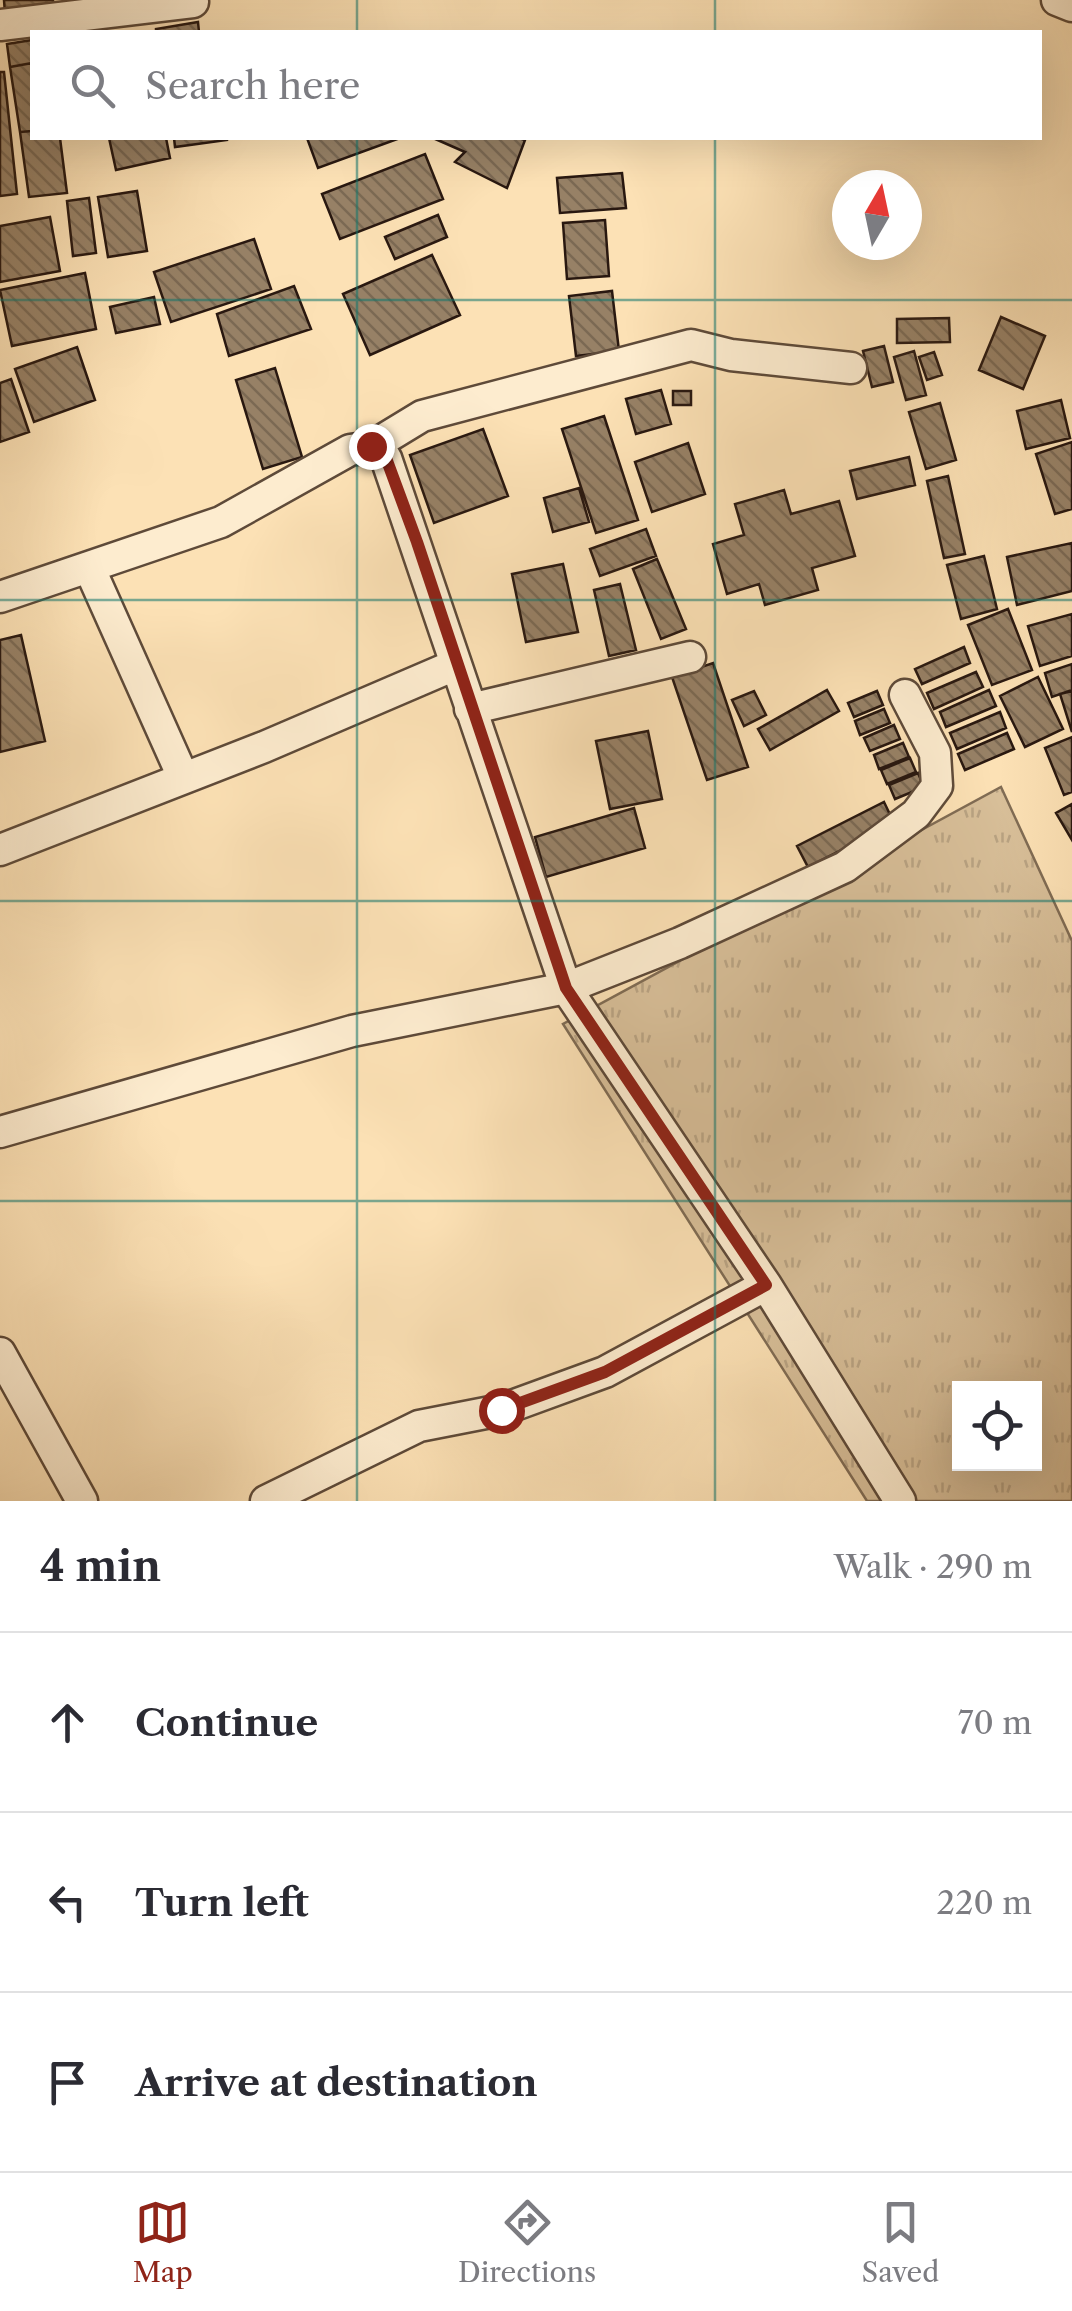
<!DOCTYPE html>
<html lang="en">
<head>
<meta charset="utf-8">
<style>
	body { margin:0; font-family:"Libre Caslon Text",serif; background:#f7f7f7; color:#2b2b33 }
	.controls { position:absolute; right:30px; bottom:30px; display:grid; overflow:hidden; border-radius:0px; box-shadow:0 10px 40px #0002 }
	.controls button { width:90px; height:90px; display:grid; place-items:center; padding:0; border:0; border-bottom:2px solid #e1e1e2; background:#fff; color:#2b2b33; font:50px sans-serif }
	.compass { position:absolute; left:832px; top:170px; width:90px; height:90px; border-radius:50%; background:#fff; box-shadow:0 10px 40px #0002; rotate:9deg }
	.stop { position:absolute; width:30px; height:30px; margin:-22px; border:8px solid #8f2418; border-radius:50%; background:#fff }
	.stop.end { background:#8f2418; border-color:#fff; box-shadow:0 2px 10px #0008 }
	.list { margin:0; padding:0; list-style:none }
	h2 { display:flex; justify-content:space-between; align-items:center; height:130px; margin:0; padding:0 40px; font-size:42px }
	h2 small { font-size:32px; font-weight:400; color:#7c7c81 }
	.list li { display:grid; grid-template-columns:65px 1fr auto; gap:30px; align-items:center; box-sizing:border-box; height:180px; padding:0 40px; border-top:2px solid #e1e1e2 }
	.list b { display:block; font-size:38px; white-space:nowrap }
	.list em { font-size:32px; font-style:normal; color:#7c7c81 }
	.icon { flex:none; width:55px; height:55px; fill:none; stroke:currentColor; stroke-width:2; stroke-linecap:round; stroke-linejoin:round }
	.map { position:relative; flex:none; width:1072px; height:1501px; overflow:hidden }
	.search { position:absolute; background:#fff; box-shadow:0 10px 40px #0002; left:30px; right:30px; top:30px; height:110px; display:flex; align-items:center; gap:25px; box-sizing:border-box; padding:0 35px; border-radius:0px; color:#7c7c81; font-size:38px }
	.sheet { height:670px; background:#fff }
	nav { display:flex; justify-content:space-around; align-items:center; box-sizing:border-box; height:140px; border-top:2px solid #e1e1e2; background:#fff; font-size:28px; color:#7c7c81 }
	nav a { display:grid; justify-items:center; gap:5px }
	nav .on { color:#8f2418 }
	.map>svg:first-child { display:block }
</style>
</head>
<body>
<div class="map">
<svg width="1072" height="1501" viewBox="0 0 1072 1501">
	<defs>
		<pattern id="grass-tufts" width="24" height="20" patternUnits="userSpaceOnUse" patternTransform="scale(2.5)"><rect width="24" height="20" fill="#d8bf99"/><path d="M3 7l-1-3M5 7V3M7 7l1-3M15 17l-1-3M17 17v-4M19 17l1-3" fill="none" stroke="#b9a383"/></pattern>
		<pattern id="building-back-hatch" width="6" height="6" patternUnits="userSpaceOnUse" patternTransform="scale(2.5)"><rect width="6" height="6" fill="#978166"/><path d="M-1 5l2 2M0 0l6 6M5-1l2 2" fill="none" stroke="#7b6953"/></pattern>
	</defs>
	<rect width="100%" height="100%" fill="#fce1b5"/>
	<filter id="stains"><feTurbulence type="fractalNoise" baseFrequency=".002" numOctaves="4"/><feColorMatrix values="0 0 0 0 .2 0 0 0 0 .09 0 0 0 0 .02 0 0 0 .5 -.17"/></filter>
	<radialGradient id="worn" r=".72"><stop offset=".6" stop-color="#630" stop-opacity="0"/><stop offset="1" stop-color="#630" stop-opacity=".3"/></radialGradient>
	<path fill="url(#grass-tufts)" stroke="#806c54" stroke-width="2.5" fill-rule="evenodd" d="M1001 787 1072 941V1501H867L563 1024ZM960 1388H1034V1464H960Z"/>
	<path fill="url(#building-back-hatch)" stroke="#291810" stroke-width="2.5" d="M4 0H53V10L5 14Z
		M198 22 199 32H156V29Z
		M32 40V63L10 67 7 44Z
		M32 63V131L20 132 10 67Z
		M0 72H4L17 194 0 196Z
		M32 131V138H60L67 193 29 197 20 132Z
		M109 138H166L170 158 116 170Z
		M174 138H227V140L175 147Z
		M307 138H400L318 168Z
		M433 138H519L525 140 507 188 455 162 465 152Z
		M425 154 443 199 340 239 322 194Z
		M622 173 626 208 560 213 557 178Z
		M137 191 147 251 108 257 98 197Z
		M89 198 96 253 73 256 67 201Z
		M438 215 447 237 395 259 385 237Z
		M50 217 60 271 0 282V226Z
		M605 220 609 276 567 279 563 223Z
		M254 239 271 289 171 322 154 272Z
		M432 255 460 315 370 355 343 294Z
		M85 273 96 329 12 346 0 290Z
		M294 286 311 329 229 356 217 314Z
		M612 291 619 351 576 356 569 296Z
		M154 297 160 324 116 333 110 307Z
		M1001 317 1045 336 1023 389 979 370Z
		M949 318 950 342 897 343V319Z
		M884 346 893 382 872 387 863 351Z
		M77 347 95 400 34 422 15 369Z
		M914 351 926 395 906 400 894 357Z
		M934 352 942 375 927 380 919 357Z
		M275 368 302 457 263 469 236 380Z
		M11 379 29 432 0 442V383Z
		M661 390 671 424 636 434 626 399Z
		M673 391H691V405H673Z
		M1061 400 1070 438 1026 449 1017 411Z
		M940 403 956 460 926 469 909 412Z
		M604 416 638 520 596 533 562 429Z
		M483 429 508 496 434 523 410 455Z
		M1072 442V509L1055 514 1036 454Z
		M688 443 705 494 652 512 635 462Z
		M909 457 915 485 857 499 850 471Z
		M948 476 965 554 944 558 927 481Z
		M579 488 589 522 553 532 544 498Z
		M784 490 791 514 839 501 855 556 812 568 818 590 765 605 759 584 727 594 713 544 744 535 735 504Z
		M646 529 656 556 600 576 590 549Z
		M1072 543V591L1017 605 1007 557Z
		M984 556 997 609 961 619 947 565Z
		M657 559 686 629 661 639 633 569Z
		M563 564 578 632 526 642 512 574Z
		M620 584 636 650 609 656 594 590Z
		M1008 609 1032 670 992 685 968 625Z
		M1072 614V656L1040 666 1028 626Z
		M21 635 45 741 0 752V640Z
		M964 647 970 663 922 684 915 669Z
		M713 663 748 767 707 780 672 677Z
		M1072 664V690L1052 697 1045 673Z
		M976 672 983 687 934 709 927 693Z
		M1038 677 1063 729 1025 747 1000 696Z
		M827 690 839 711 770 750 758 729Z
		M989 690 996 706 946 727 940 712Z
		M754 691 766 715 744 726 732 700Z
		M877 691 883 705 854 717 848 703Z
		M1072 691V732L1060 694Z
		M884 709 890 723 860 735 855 721Z
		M1000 712 1006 728 957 749 950 733Z
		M894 725 900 739 870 751 864 738Z
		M648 731 662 799 610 809 596 741Z
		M1007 733 1014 749 965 770 958 754Z
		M1072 737V792L1064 795 1045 748Z
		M903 743 909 757 879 769 874 755Z
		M910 758 916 772 887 784 881 770Z
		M918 773 924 787 895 799 889 785Z
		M884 802 894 823 808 867 797 846Z
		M1072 804V840L1056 813Z
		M634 808 645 848 546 877 535 837Z"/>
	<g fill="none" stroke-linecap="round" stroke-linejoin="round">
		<defs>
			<path id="minor" d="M1057 0 1072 6
				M0 25 193 2
				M371 447 422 416 691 345 731 355 851 368
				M89 567 183 777
				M0 597 221 522 350 450 371 447 386 458 566 988 766 1285 900 1501
				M470 709 690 657
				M0 850 264 747 455 665
				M0 1132 352 1031 566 988 680 943 845 867 916 814 937 786 935 753 905 695
				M0 1353 82 1501
				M266 1501 419 1426 501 1410 605 1372 766 1285"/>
		</defs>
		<use href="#minor" stroke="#5e4a39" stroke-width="35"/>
		<use href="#minor" stroke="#fdeccf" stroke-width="30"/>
	</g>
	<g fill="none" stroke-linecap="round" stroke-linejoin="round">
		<path stroke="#8f2418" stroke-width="12" d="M371 446 386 458 417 542 566 988 766 1285 605 1372 501 1410"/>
	</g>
	<path fill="none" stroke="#0f766e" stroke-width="2.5" stroke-opacity="0.55" d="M357 0V32M715 0V32M357 138V1501M715 138V1501M0 300H1072M0 600H1072M0 901H1072M0 1201H1072"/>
	<rect width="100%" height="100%" filter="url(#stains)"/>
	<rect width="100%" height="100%" fill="url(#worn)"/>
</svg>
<div class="controls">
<button><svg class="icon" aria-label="locate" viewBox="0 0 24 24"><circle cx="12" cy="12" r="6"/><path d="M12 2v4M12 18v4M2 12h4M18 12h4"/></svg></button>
</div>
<svg class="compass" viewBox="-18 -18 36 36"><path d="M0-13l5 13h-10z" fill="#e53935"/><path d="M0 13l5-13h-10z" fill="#7c7c81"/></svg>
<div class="stop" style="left:501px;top:1410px"></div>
<div class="stop end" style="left:371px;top:446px"></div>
<div class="search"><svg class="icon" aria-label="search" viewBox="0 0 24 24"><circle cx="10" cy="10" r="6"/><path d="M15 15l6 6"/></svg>Search here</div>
</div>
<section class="sheet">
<h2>4 min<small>Walk · 290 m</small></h2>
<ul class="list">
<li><svg class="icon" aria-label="ahead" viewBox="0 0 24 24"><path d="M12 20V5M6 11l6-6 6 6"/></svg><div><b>Continue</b></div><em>70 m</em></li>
<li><svg class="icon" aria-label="left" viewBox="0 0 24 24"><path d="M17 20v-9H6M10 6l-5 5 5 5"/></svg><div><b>Turn left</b></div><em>220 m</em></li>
<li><svg class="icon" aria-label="arrive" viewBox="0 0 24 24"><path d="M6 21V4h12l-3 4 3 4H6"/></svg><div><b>Arrive at destination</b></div></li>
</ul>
</section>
<nav>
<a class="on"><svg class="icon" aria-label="map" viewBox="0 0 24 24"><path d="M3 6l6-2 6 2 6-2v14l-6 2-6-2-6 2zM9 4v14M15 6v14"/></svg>Map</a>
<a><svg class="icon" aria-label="directions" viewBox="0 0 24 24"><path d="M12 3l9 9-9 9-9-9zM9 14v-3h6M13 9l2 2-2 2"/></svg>Directions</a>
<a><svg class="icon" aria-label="saved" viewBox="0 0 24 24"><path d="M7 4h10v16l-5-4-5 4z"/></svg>Saved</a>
</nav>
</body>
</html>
